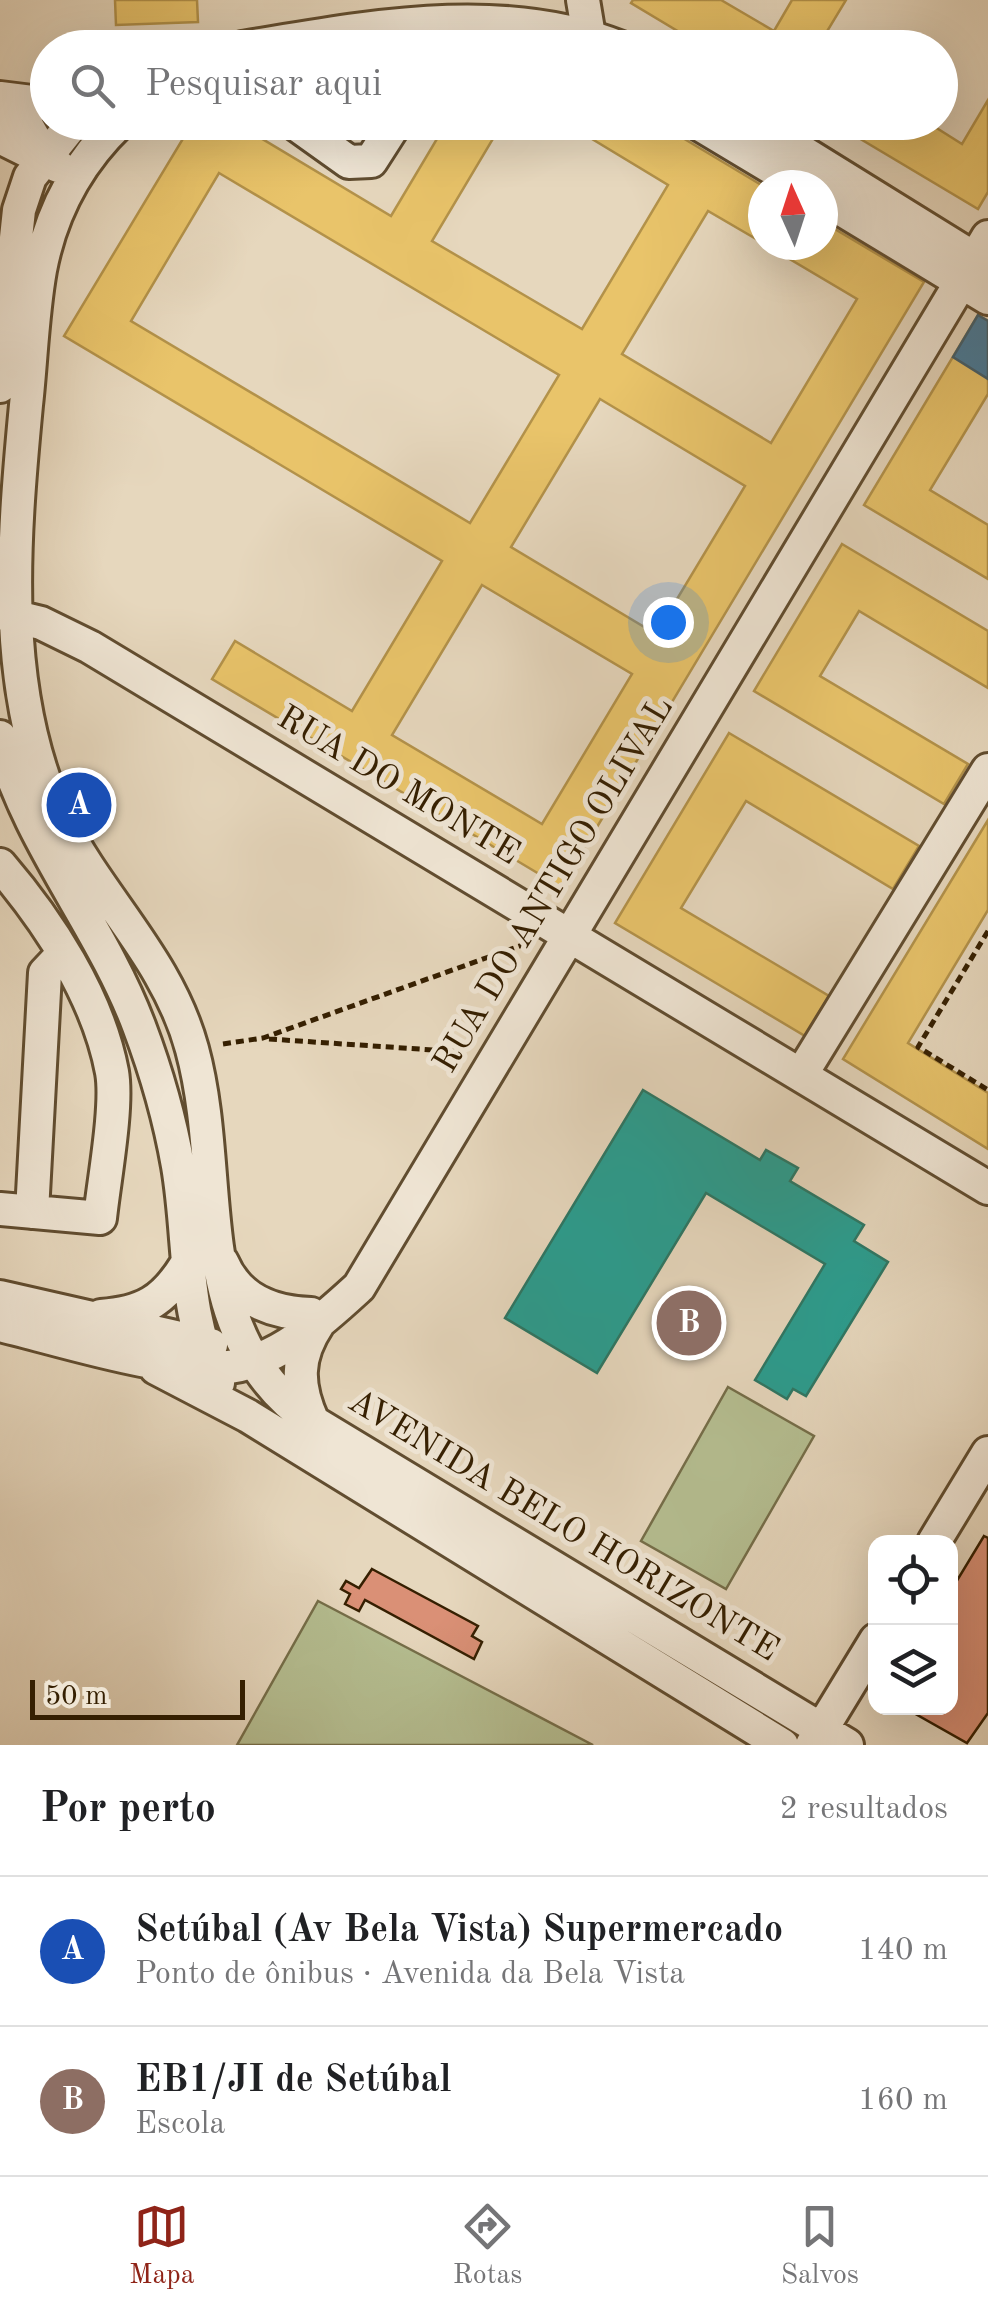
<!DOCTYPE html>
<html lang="pt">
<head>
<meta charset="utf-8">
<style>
	body { margin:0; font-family:"Old Standard TT",serif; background:#f6f6f6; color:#202124 }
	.controls { position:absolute; right:30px; bottom:30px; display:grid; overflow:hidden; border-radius:20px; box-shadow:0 10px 40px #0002 }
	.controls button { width:90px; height:90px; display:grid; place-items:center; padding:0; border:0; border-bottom:2px solid #e0e0e0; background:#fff; color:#202124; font:50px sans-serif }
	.compass { position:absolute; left:748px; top:170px; width:90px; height:90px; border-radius:50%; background:#fff; box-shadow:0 10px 40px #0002; rotate:357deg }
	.scale { position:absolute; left:30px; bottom:25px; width:215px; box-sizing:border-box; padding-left:10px; border:5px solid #351f01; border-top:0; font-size:28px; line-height:35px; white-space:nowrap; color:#351f01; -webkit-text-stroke:8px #efe5d4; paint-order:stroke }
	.you { position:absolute; left:668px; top:622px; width:35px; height:35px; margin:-25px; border:8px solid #fff; border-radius:50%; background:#1a73e8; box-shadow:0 0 0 15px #1a73e833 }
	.badge { display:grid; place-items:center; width:65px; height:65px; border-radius:50%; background:#8f2418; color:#fff; font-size:32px; font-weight:700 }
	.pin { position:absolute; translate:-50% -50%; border:5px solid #fff; box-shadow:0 2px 10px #0006 }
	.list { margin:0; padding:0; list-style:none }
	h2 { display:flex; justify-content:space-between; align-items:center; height:130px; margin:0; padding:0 40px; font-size:42px }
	h2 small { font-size:32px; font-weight:400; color:#757577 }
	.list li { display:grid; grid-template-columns:65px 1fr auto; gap:30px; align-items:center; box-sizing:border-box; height:150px; padding:0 40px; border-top:2px solid #e0e0e0 }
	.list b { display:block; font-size:38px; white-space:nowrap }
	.list p { margin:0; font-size:32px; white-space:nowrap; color:#757577 }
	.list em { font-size:32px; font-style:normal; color:#757577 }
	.icon { flex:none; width:55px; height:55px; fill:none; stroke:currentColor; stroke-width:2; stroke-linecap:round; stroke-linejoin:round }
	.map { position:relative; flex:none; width:988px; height:1745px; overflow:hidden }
	.search { position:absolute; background:#fff; box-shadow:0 10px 40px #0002; left:30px; right:30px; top:30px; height:110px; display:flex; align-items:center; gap:25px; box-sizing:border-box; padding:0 35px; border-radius:55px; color:#757577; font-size:38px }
	.sheet { height:430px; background:#fff }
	nav { display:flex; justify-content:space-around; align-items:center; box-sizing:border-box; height:140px; border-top:2px solid #e0e0e0; background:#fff; font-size:28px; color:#757577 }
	nav a { display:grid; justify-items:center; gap:5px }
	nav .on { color:#8f2418 }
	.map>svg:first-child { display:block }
</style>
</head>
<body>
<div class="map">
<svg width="988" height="1745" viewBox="0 0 988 1745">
	<rect width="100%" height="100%" fill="#e6d7bd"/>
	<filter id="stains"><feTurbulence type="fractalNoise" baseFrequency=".002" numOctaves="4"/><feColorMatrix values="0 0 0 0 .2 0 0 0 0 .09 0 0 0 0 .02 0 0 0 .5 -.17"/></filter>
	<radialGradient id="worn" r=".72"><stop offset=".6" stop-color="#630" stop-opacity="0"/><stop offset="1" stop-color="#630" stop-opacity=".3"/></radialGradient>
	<path fill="#b5be91" stroke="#756e49" stroke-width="2.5" d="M728 1387 814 1436 726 1589 641 1541Z
		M318 1601 593 1745H237Z"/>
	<path fill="#e9c46a" stroke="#b3924a" stroke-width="2.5" fill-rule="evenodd" d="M115 0H197L198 22 116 25Z
		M633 0H721L774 31 792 0H846L817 48H706L631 3Z
		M988 100V192L978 209 832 122H927L962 144Z
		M193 122H234L391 216 447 122H492L500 127 432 241 582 329 668 185 564 122H656L763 186V243L708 211 622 354 771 443 857 299 766 245H823V222L924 282 561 887 212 679 235 641 352 711 442 561 64 336ZM219 173 559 375 470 523 131 321ZM600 399 745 486 656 634 511 547ZM482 585 632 674 542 824 392 735Z
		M978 315 988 321V394L930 490 988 525V579L864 505Z
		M842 544 988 631V688L859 611 820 676 968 764 944 804 754 691Z
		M729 733 919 846 893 889 746 801 681 908 829 996 805 1036 615 923Z
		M988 820V910L908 1043 988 1093V1149L843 1059Z"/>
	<path fill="#2a9d8f" stroke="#2d7764" stroke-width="2.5" d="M643 1090 760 1160 766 1150 798 1168 790 1181 864 1225 854 1241 888 1262 806 1396 793 1389 787 1399 755 1380 825 1264 706 1193 597 1373 505 1318Z"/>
	<path fill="#457b9d" stroke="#405f6e" stroke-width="2.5" d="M978 315 988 321V379L953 357Z"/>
	<path fill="#da9076" stroke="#351f01" stroke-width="2.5" d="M984 1536 988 1538V1713L967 1743 905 1708H950V1592Z
		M372 1569 478 1626 472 1636 482 1642 474 1659 365 1600 359 1611 345 1604 350 1594 341 1589 346 1581 359 1588Z"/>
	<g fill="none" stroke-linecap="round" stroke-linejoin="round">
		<defs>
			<path id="minor" d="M583 0 589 36
				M441 43 524 48
				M242 48C366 28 501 0 621 48
				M0 98 48 104
				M0 102 28 128 44 156
				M120 122C77 163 51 212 40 270 32 315 31 360 26 405 13 542 0 694 61 821 101 900 168 960 192 1049 228 1181 184 1333 313 1422L847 1745
				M293 122 349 162 371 161 396 122
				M696 122 801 185
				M754 122 988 267
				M0 137 58 166
				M823 198 988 298
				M0 386 19 210 30 177 74 122
				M0 613 41 623 90 647 988 1188
				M0 737C28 843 101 925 139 1026 156 1071 170 1120 178 1166 191 1241 182 1314 218 1383
				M0 865C49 922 98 997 112 1072 118 1106 104 1180 100 1218L0 1209
				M801 1075 988 770
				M32 1212 45 973 62 955
				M222 1262C238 1300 272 1313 311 1314
				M0 1297 211 1345
				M101 1316C143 1313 164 1301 186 1265
				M0 1325C63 1340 166 1374 229 1367 279 1361 323 1320 359 1287L988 237
				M156 1368 248 1416 782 1745
				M313 1422C296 1385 296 1357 318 1324
				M934 1542 988 1453
				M812 1745 876 1640"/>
		</defs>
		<use href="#minor" stroke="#614d30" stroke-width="38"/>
		<path stroke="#351f01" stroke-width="5" stroke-dasharray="8 5" stroke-linecap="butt" d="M988 931 918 1047 988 1090
			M269 1039 463 1052
			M223 1044 263 1038 525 944"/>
		<use href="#minor" stroke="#efe5d4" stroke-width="32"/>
	</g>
	<g text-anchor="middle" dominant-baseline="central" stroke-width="10" stroke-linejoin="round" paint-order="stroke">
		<g font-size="35" fill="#351f01" stroke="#efe5d4">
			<text transform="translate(398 786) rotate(31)">RUA DO MONTE</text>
			<text transform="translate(554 885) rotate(-59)">RUA DO ANTIGO OLIVAL</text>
			<text transform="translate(563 1526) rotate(31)">AVENIDA BELO HORIZONTE</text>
		</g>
	</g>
	<rect width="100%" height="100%" filter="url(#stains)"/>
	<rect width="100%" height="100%" fill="url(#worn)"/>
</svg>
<div class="controls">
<button><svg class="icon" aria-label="locate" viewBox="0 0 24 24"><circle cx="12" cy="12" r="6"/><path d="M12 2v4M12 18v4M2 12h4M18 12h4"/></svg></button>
<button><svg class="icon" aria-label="layers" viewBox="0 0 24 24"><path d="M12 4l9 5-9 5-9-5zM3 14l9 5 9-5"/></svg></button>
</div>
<svg class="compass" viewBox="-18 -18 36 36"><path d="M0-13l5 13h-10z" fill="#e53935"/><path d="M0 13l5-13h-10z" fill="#757577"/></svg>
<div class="scale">50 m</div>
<div class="you"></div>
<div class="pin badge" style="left:79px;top:805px;background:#1a4fb4">A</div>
<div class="pin badge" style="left:689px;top:1323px;background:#8d6e63">B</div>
<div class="search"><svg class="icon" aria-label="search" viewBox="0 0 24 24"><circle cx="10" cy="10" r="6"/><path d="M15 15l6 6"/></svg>Pesquisar aqui</div>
</div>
<section class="sheet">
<h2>Por perto<small>2 resultados</small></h2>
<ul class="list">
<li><span class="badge" style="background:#1a4fb4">A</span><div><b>Setúbal (Av Bela Vista) Supermercado</b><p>Ponto de ônibus · Avenida da Bela Vista</p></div><em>140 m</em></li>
<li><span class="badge" style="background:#8d6e63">B</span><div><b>EB1/JI de Setúbal</b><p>Escola</p></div><em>160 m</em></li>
</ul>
</section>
<nav>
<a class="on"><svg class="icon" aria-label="map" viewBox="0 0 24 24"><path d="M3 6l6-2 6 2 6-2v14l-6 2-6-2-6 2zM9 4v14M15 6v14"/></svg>Mapa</a>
<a><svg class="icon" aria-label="directions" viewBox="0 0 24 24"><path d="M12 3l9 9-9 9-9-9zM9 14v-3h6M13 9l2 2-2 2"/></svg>Rotas</a>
<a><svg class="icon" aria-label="saved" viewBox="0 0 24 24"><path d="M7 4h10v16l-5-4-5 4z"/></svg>Salvos</a>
</nav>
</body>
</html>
